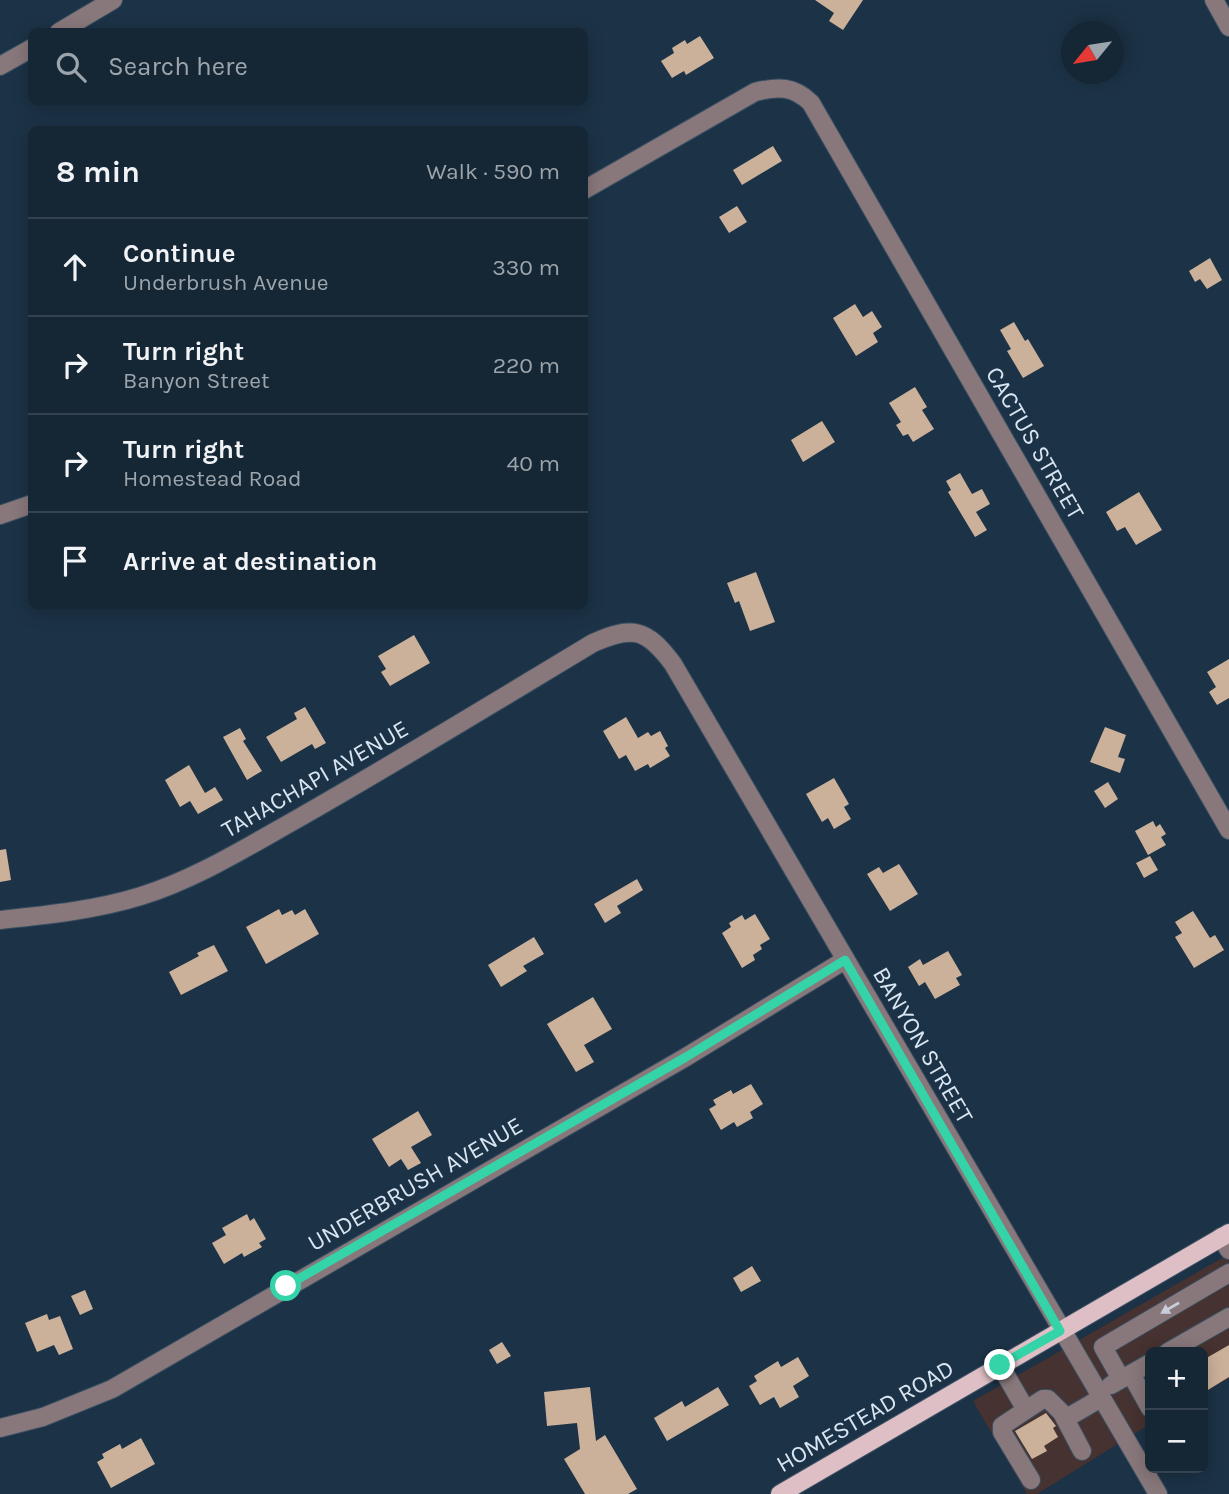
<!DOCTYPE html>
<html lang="en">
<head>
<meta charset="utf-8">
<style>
	body { margin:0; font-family:Karla,sans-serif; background:#1e2e3c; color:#f1f3f6 }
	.controls { position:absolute; right:21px; bottom:21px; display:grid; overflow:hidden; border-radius:10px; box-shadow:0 4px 18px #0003 }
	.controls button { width:63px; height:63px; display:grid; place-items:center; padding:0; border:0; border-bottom:2px solid #34434f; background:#152634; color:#f1f3f6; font:35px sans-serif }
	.compass { position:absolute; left:1061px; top:21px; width:63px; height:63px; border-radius:50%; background:#152634; box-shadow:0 4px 18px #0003; rotate:240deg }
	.stop { position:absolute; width:21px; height:21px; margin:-16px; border:5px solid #34d4a8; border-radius:50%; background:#fff }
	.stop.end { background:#34d4a8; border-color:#fff; box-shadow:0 2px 7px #0008 }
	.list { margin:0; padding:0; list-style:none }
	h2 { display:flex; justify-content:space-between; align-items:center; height:91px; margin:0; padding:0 28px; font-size:30px }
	h2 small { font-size:23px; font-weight:400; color:#9da5ac }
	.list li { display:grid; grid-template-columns:46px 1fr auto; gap:21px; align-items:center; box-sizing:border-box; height:98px; padding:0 28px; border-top:2px solid #34434f }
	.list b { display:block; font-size:26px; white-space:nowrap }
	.list p { margin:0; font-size:23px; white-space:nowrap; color:#9da5ac }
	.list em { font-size:23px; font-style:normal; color:#9da5ac }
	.icon { flex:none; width:38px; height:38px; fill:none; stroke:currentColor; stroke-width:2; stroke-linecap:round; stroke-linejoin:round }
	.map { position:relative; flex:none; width:1229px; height:1494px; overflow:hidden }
	.search { position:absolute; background:#152634; box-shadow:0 4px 18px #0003; left:28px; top:28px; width:560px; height:77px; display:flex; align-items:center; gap:18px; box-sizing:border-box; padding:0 24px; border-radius:10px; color:#9da5ac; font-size:26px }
	.panel { position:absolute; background:#152634; box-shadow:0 4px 18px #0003; left:28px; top:126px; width:560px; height:483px; border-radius:10px }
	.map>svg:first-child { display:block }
</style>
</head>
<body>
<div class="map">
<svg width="1229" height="1494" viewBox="0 0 1229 1494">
	<rect width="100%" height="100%" fill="#1c3246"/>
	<path fill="#463230" d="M1229 1254V1378L1203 1393V1352H1150V1424L1037 1494H1027L973 1401Z"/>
	<path fill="#ccb19a" d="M815 0H863L843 30 829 21 834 13Z
		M700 36 714 58 686 75 684 71 672 78 661 61 674 53 672 48 685 40 687 44Z
		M773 146 782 161 742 185 733 170Z
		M737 206 747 222 729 233 719 217Z
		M1210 258 1222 280 1207 289 1200 279 1195 282 1189 271Z
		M855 304 863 317 872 311 882 327 873 333 878 342 856 356 833 318Z
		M1014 322 1025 341 1028 339 1044 366 1023 378 1007 351 1011 349 1000 330Z
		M915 387 927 407 922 410 934 429 913 442 908 434 903 436 896 425 901 422 889 403Z
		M822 421 835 442 803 462 791 440Z
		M960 473 972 494 982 489 990 504 976 512 987 530 975 537 948 492 951 490 946 481Z
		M1139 492 1162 530 1136 545 1125 527 1117 531 1106 512Z
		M756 572 775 622 750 631 739 601 735 603 727 583Z
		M414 635 430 663 390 686 381 672 386 669 378 656Z
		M1229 659V698L1217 705 1209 692 1216 687 1207 672Z
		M305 707 326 743 315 749 312 744 281 762 266 737 297 719 294 713Z
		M626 717 638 738 648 732 651 736 660 731 668 746 665 748 670 756 650 768 648 764 635 771 626 755 619 759 603 731Z
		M1105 727 1126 735 1118 757 1125 759 1120 773 1090 762Z
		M240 728 246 739 243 741 262 771 247 780 223 737Z
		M189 765 205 793 215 787 223 800 198 814 190 801 180 807 165 780Z
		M834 778 849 804 844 807 851 819 834 829 828 818 822 822 806 794Z
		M1108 782 1118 799 1105 808 1094 791Z
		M1153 821 1156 827 1160 824 1166 834 1161 837 1166 845 1148 855 1135 831Z
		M6 849 11 880 0 882V850Z
		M1150 856 1158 870 1144 878 1136 863Z
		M899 864 918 894 890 911 867 874 879 867 883 873Z
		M637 879 643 890 617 906 621 913 605 923 594 904Z
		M279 909 282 915 292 910 295 915 305 909 319 934 266 964 246 927Z
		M1193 911 1210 938 1215 935 1224 950 1194 968 1175 937 1182 933 1175 922Z
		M755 914 770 939 760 945 762 949 753 955 755 960 742 968 722 933 731 927 729 923 742 915 745 920Z
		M534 937 544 954 523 966 527 971 501 987 488 965Z
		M214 945 228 971 181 995 169 972 199 956 197 953Z
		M948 951 962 975 956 978 960 985 935 999 925 982 919 986 908 967 920 959 923 965Z
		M593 997 612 1029 584 1045 594 1062 576 1072 547 1024Z
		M751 1084 763 1104 750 1112 753 1118 737 1127 734 1122 721 1130 709 1109 716 1105 713 1100 731 1090 733 1094Z
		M418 1111 432 1135 411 1147 421 1163 408 1170 401 1159 389 1167 372 1139Z
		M247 1214 250 1221 254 1218 266 1239 259 1243 262 1247 244 1257 242 1253 224 1264 212 1243 226 1235 222 1228Z
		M752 1266 761 1281 741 1292 733 1278Z
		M85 1290 93 1309 80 1315 71 1296Z
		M47 1314 49 1320 60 1316 73 1349 59 1355 54 1345 37 1352 25 1323Z
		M502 1342 511 1356 497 1364 489 1350Z
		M1229 1345V1377L1203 1393V1360Z
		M798 1357 809 1376 793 1386 799 1397 780 1408 774 1397 760 1405 749 1386 757 1381 754 1376 778 1361 781 1367Z
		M590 1387 596 1441 605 1435 637 1489 628 1494H585L564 1459 580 1449 577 1423 547 1426 544 1392Z
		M718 1387 729 1405 667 1441 654 1418 682 1401 685 1407Z
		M1046 1413 1056 1426 1053 1428 1058 1437 1044 1446 1047 1451 1032 1459 1015 1431Z
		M141 1438 155 1464 111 1488 97 1462 104 1458 102 1454 120 1444 122 1449Z"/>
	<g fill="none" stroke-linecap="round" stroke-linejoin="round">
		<defs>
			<path id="minor" d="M1214 0 1229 27
				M59 32 113 0
				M0 66 32 48
				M584 190 755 92C778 86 794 86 811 103L1229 830
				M0 515 32 504
				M0 920C47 915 96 910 141 896 196 879 247 847 297 819 397 762 495 702 593 643 633 625 647 629 673 664L1158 1494
				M1221 1237 1229 1250
				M1168 1352 1229 1317
				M1000 1365 1026 1410 1002 1426V1432L1031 1480
				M1131 1374 1150 1408
				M1121 1379 1103 1347 1229 1273
				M1111 1385 1150 1363
				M1026 1410 1043 1399H1048L1062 1413 1082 1451
				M1065 1419 1101 1398
				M0 1428 43 1417 112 1389 686 1057 845 960"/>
			<path id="major" d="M780 1494 1229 1233"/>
		</defs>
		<use href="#minor" stroke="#3a4f62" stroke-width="20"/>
		<use href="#major" stroke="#3a4f62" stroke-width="20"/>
		<use href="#minor" stroke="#88787b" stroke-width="18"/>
		<use href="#major" stroke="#dfbfc6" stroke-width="18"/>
	</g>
	<defs><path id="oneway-solid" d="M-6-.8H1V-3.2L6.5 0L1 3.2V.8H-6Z" transform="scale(1.75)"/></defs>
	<use fill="#c8cfda" href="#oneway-solid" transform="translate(1170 1308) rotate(150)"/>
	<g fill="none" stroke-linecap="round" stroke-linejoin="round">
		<path stroke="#34d4a8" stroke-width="9" d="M286 1286 686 1057 845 960 1060 1331 1000 1365"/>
	</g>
	<g text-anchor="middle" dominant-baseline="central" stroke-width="7" stroke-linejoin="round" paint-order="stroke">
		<g font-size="24" fill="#d8e5f2" stroke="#1c3246">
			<text transform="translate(1035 443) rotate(60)">CACTUS STREET</text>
			<text transform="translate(315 779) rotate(-30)">TAHACHAPI AVENUE</text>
			<text transform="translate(923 1045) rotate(60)">BANYON STREET</text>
			<text transform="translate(415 1184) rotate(-30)">UNDERBRUSH AVENUE</text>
			<text transform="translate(865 1416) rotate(-30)">HOMESTEAD ROAD</text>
		</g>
	</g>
</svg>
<div class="controls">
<button>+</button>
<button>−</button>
</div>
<svg class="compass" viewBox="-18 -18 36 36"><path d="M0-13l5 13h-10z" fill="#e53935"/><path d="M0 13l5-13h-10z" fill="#9da5ac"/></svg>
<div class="stop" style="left:286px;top:1286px"></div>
<div class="stop end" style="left:1000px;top:1365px"></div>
<div class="search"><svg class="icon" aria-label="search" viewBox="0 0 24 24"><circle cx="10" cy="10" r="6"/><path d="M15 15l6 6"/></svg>Search here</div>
<section class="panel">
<h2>8 min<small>Walk · 590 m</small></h2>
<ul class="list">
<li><svg class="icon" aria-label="ahead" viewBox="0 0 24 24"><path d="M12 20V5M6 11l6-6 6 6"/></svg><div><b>Continue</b><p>Underbrush Avenue</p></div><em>330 m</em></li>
<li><svg class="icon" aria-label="right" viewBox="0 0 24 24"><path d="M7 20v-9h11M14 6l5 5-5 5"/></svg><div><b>Turn right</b><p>Banyon Street</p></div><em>220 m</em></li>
<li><svg class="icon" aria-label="right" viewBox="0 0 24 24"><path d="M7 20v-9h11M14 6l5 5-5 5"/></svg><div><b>Turn right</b><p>Homestead Road</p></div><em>40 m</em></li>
<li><svg class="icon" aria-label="arrive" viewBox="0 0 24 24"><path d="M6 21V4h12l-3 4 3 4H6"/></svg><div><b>Arrive at destination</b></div></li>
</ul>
</section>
</div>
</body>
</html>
